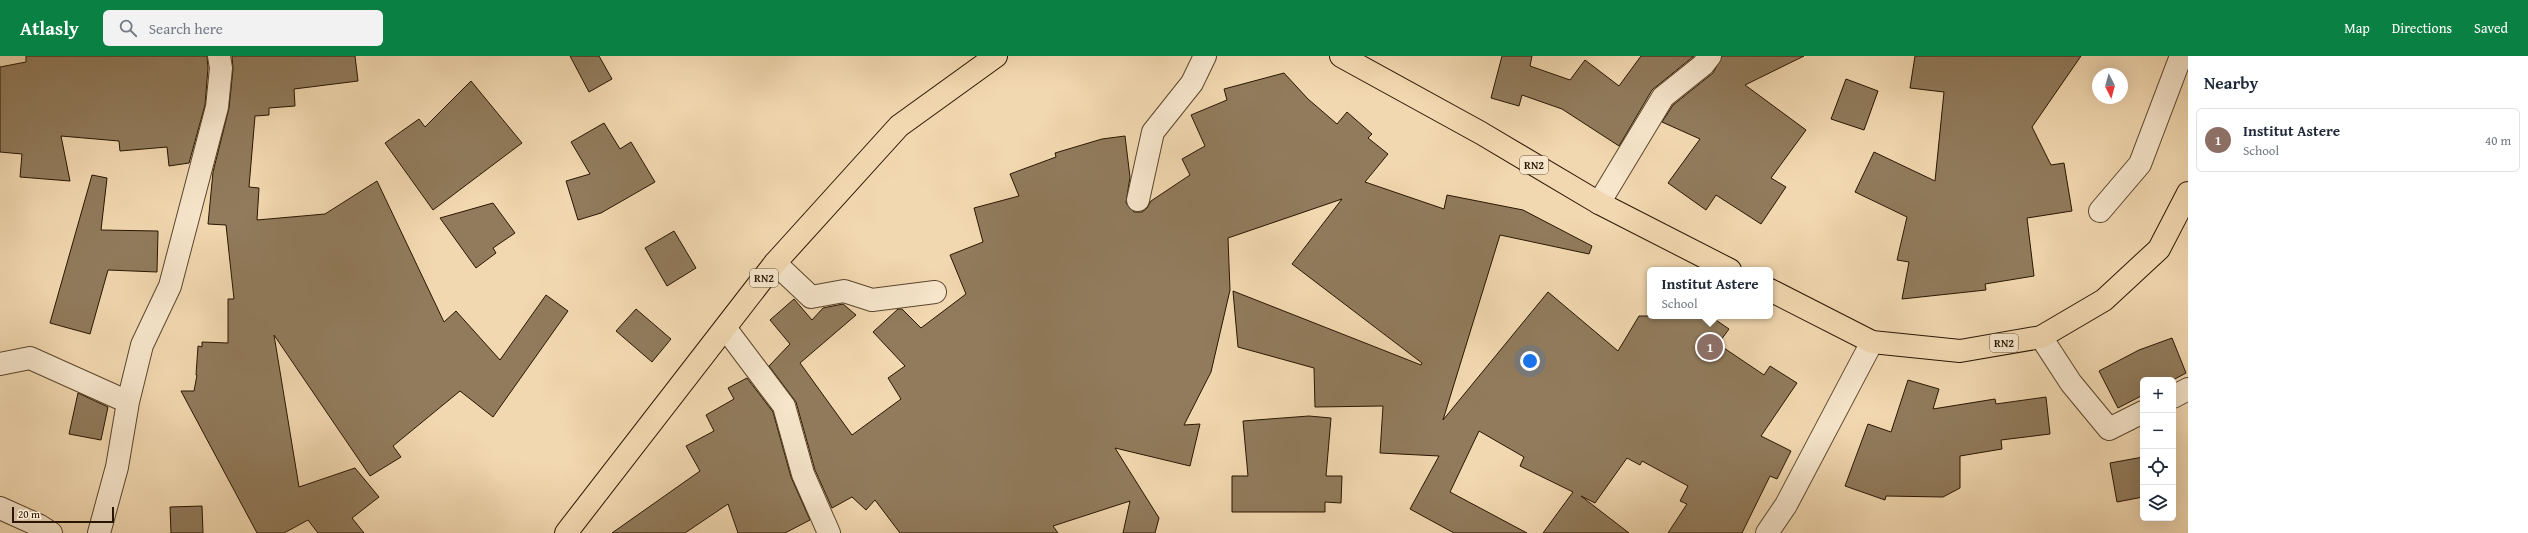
<!DOCTYPE html>
<html lang="en">
<head>
<meta charset="utf-8">
<style>
	body { margin:0; font-family:"Gentium Book Plus",serif; background:#f2f2f3; color:#1f2937 }
	.controls { position:absolute; right:12px; bottom:12px; display:grid; overflow:hidden; border-radius:6px; box-shadow:0 4px 16px #0002 }
	.controls button { width:36px; height:36px; display:grid; place-items:center; padding:0; border:0; border-bottom:1px solid #e0e1e3; background:#fff; color:#1f2937; font:20px sans-serif }
	.compass { position:absolute; left:2092px; top:12px; width:36px; height:36px; border-radius:50%; background:#fff; box-shadow:0 4px 16px #0002; rotate:174deg }
	.scale { position:absolute; left:12px; bottom:10px; width:102px; box-sizing:border-box; padding-left:4px; border:2px solid #281601; border-top:0; font-size:11px; line-height:14px; white-space:nowrap; color:#281601; -webkit-text-stroke:3px #f7e6cc; paint-order:stroke }
	.you { position:absolute; left:1530px; top:305px; width:14px; height:14px; margin:-10px; border:3px solid #fff; border-radius:50%; background:#1a73e8; box-shadow:0 0 0 6px #1a73e833 }
	.badge { display:grid; place-items:center; width:26px; height:26px; border-radius:50%; background:#0b8043; color:#fff; font-size:13px; font-weight:700 }
	.pin { position:absolute; translate:-50% -50%; border:2px solid #fff; box-shadow:0 1px 4px #0006 }
	.popup { position:absolute; left:1647px; top:211px; width:126px; height:52px; box-sizing:border-box; display:grid; place-content:center; border-radius:6px; background:#fff; filter:drop-shadow(0 1px 3px #0005); font-size:13px; white-space:nowrap; color:#747a83 }
	.popup b { font-size:15px; color:#1f2937 }
	.popup::after { content:''; position:absolute; left:50%; top:100%; margin-left:-8px; border:8px solid transparent; border-top-color:#fff }
	.list { margin:0; padding:0; list-style:none }
	h2 { display:flex; justify-content:space-between; align-items:center; height:52px; margin:0; padding:0 16px; font-size:17px }
	h2 small { font-size:13px; font-weight:400; color:#747a83 }
	.list li { display:grid; grid-template-columns:26px 1fr auto; gap:12px; align-items:center; box-sizing:border-box; height:64px; margin:0 8px 8px; padding:0 8px; border:1px solid #e0e1e3; border-radius:6px }
	.list b { display:block; font-size:15px; white-space:nowrap }
	.list p { margin:0; font-size:13px; white-space:nowrap; color:#747a83 }
	.list em { font-size:13px; font-style:normal; color:#747a83 }
	.icon { flex:none; width:22px; height:22px; fill:none; stroke:currentColor; stroke-width:2; stroke-linecap:round; stroke-linejoin:round }
	.map { position:relative; flex:none; width:2188px; height:477px; overflow:hidden }
	header { display:flex; align-items:center; gap:24px; box-sizing:border-box; height:56px; padding:0 20px; background:#0b8043; color:#fff }
	header strong { font-size:19px }
	nav { display:flex; gap:22px; margin-inline-start:auto; font-size:14px }
	.search { width:280px; height:36px; background:#f2f2f3; display:flex; align-items:center; gap:10px; box-sizing:border-box; padding:0 14px; border-radius:6px; color:#747a83; font-size:15px }
	main { display:flex }
	aside { flex:1; background:#fff }
	.map>svg:first-child { display:block }
</style>
</head>
<body>
<header>
<strong>Atlasly</strong>
<div class="search"><svg class="icon" aria-label="search" viewBox="0 0 24 24"><circle cx="10" cy="10" r="6"/><path d="M15 15l6 6"/></svg>Search here</div>
<nav><a>Map</a><a>Directions</a><a>Saved</a></nav>
</header>
<main>
<div class="map">
<svg width="2188" height="477" viewBox="0 0 2188 477">
	<rect width="100%" height="100%" fill="#f2d8b0"/>
	<filter id="stains"><feTurbulence type="fractalNoise" baseFrequency=".005" numOctaves="4"/><feColorMatrix values="0 0 0 0 .2 0 0 0 0 .09 0 0 0 0 .02 0 0 0 .5 -.17"/></filter>
	<radialGradient id="worn" r=".72"><stop offset=".6" stop-color="#630" stop-opacity="0"/><stop offset="1" stop-color="#630" stop-opacity=".3"/></radialGradient>
	<path fill="#917b5c" stroke="#281601" d="M26 0H207L208 12 205 49 189 107 169 110 167 91 120 95 119 85 61 80 70 125 20 121 22 98 0 96V11L26 6Z
		M232 0H355L358 25 294 33 295 50 269 52V59L255 60 249 131 259 132 257 164 325 158 377 125 444 266 456 255 500 304 546 239 568 255 493 361 460 335 393 390 401 401 370 420 274 279 299 431 355 412 379 441 352 462 364 477H318L308 464 284 477H257L181 335H194L197 319H196L198 290 202 291V286L228 287V243H234L226 169 208 168 213 116 229 52 233 13Z
		M570 0H599L612 23 589 36Z
		M1502 0H1532L1530 10 1570 24 1585 4 1619 30 1641 0H1694L1652 34 1619 90 1562 53 1522 39 1519 50 1491 42Z
		M1722 0H1804L1745 29 1806 74 1771 122 1786 131 1761 168 1716 139 1706 154 1668 127 1700 83 1662 66 1673 49 1713 17Z
		M1915 0H2081L2032 71 2051 109 2064 107 2072 155 2027 162 2034 220 1985 228 1986 234 1902 243 1909 206 1897 204 1907 161 1855 136 1874 96 1935 125 1944 36 1910 32Z
		M1284 17 1308 43 1337 68 1347 56 1372 78 1368 82 1388 98 1365 126 1444 153 1447 139 1523 154 1592 190 1589 198 1500 179 1443 364 1548 236 1618 295 1639 260H1710L1729 273 1718 288 1764 319 1770 310 1797 327 1761 380 1791 395 1777 423 1770 420 1742 477H1668L1687 448 1680 445 1688 430 1642 405 1640 409 1627 402 1595 447 1581 440 1629 477H1543L1573 436 1520 410 1524 401 1479 375 1450 436 1527 477H1454L1410 453 1439 400 1380 397 1383 350 1315 351 1314 312 1238 291 1233 235 1421 309 1422 307 1292 208 1342 143 1228 182 1230 234 1211 316 1184 369 1200 368 1190 410 1115 392 1159 462 1155 477H1123L1130 445 1053 470 1058 477H900L875 444 866 454 852 441 832 452 815 414 796 346 769 310 790 288 770 264 794 243 812 264 823 252 843 248 856 259 800 307 852 379 901 343 888 322 905 310 873 276 898 253H902L921 272 966 238 950 199 983 186 974 152 1019 140 1010 118 1056 101 1055 97 1102 83 1125 80 1130 121 1126 147 1134 156H1142L1147 152 1151 145 1190 119 1182 103 1205 90 1191 59 1227 44 1224 33Z
		M1846 23 1878 35 1864 74 1831 63Z
		M471 25 522 87 433 154 385 87 419 63 425 71Z
		M604 67 620 93 631 86 655 126 601 157 578 164 566 125 590 118 571 86Z
		M92 119 107 122 101 174 158 175 157 216 108 214 90 278 50 267Z
		M493 147 515 177 493 192 496 197 476 212 440 162Z
		M674 175 696 212 667 230 645 192Z
		M636 253 671 283 652 306 616 275Z
		M2172 282 2186 317 2173 324H2143V339L2118 352 2099 315 2139 294Z
		M747 322 773 356 791 421 810 464 785 477H738L728 448 685 477H612L700 415 686 390 714 375 706 359 734 343 728 332Z
		M1908 324 1939 333 1933 353 1995 343 1996 348 2046 341 2050 378 2001 384 2002 393 1960 400V432L1943 441 1886 440 1885 444 1845 430 1868 368 1891 376Z
		M78 337 108 351 101 384 69 378Z
		M1309 360 1331 362 1326 420H1342L1341 447 1325 446V456H1232V420H1248L1243 365Z
		M2143 401V441L2117 446 2110 407Z
		M202 450 203 477H171L170 451Z"/>
	<g fill="none" stroke-linecap="round" stroke-linejoin="round">
		<defs>
			<path id="minor" d="M1138 144 1153 76 1192 27 1205 0
				M1599 147 1663 41 1703 9 1710 0
				M2100 155 2140 108 2181 0
				M775 207 811 241 844 235 872 244 935 236
				M726 273 784 350 803 418 829 477
				M2041 281 2071 327 2109 373 2143 356
				M0 308 30 302 128 346
				M2173 341 2188 333
				M0 452 40 470 51 477
				M99 477 117 411 128 346 142 289 170 230 217 51 221 12 219 0
				M1767 477 1786 449 1872 286"/>
			<path id="trunk" d="M1341 0 1481 77 1599 147 1730 214
				M1770 234 1872 286 1960 295 2041 281 2104 244 2159 193 2188 137
				M566 477 775 207 899 70 996 0"/>
		</defs>
		<use href="#minor" stroke="#5a462d" stroke-width="24"/>
		<use href="#trunk" stroke="#281601" stroke-width="24"/>
		<use href="#minor" stroke="#f7e6cc" stroke-width="22"/>
		<use href="#trunk" stroke="#f2d8b0" stroke-width="22"/>
	</g>
	<g text-anchor="middle" dominant-baseline="central" stroke-width="3" stroke-linejoin="round" paint-order="stroke">
		<g fill="#f7e6cc" stroke="#66543e" stroke-width="1">
			<rect x="1520" y="100" width="28" height="18" rx="3"/>
			<rect x="750" y="213" width="28" height="18" rx="3"/>
			<rect x="1990" y="278" width="28" height="18" rx="3"/>
		</g>
		<g font-size="11" font-weight="bold" fill="#281601">
			<text x="1534" y="109">RN2</text>
			<text x="764" y="222">RN2</text>
			<text x="2004" y="287">RN2</text>
		</g>
	</g>
	<rect width="100%" height="100%" filter="url(#stains)"/>
	<rect width="100%" height="100%" fill="url(#worn)"/>
</svg>
<div class="controls">
<button>+</button>
<button>−</button>
<button><svg class="icon" aria-label="locate" viewBox="0 0 24 24"><circle cx="12" cy="12" r="6"/><path d="M12 2v4M12 18v4M2 12h4M18 12h4"/></svg></button>
<button><svg class="icon" aria-label="layers" viewBox="0 0 24 24"><path d="M12 4l9 5-9 5-9-5zM3 14l9 5 9-5"/></svg></button>
</div>
<svg class="compass" viewBox="-18 -18 36 36"><path d="M0-13l5 13h-10z" fill="#e53935"/><path d="M0 13l5-13h-10z" fill="#747a83"/></svg>
<div class="scale">20 m</div>
<div class="you"></div>
<div class="pin badge" style="left:1710px;top:291px;background:#8d6e63">1</div>
<div class="popup"><b>Institut Astere</b>School</div>
</div>
<aside>
<h2>Nearby<small></small></h2>
<ul class="list">
<li><span class="badge" style="background:#8d6e63">1</span><div><b>Institut Astere</b><p>School</p></div><em>40 m</em></li>
</ul>
</aside>
</main>
</body>
</html>
